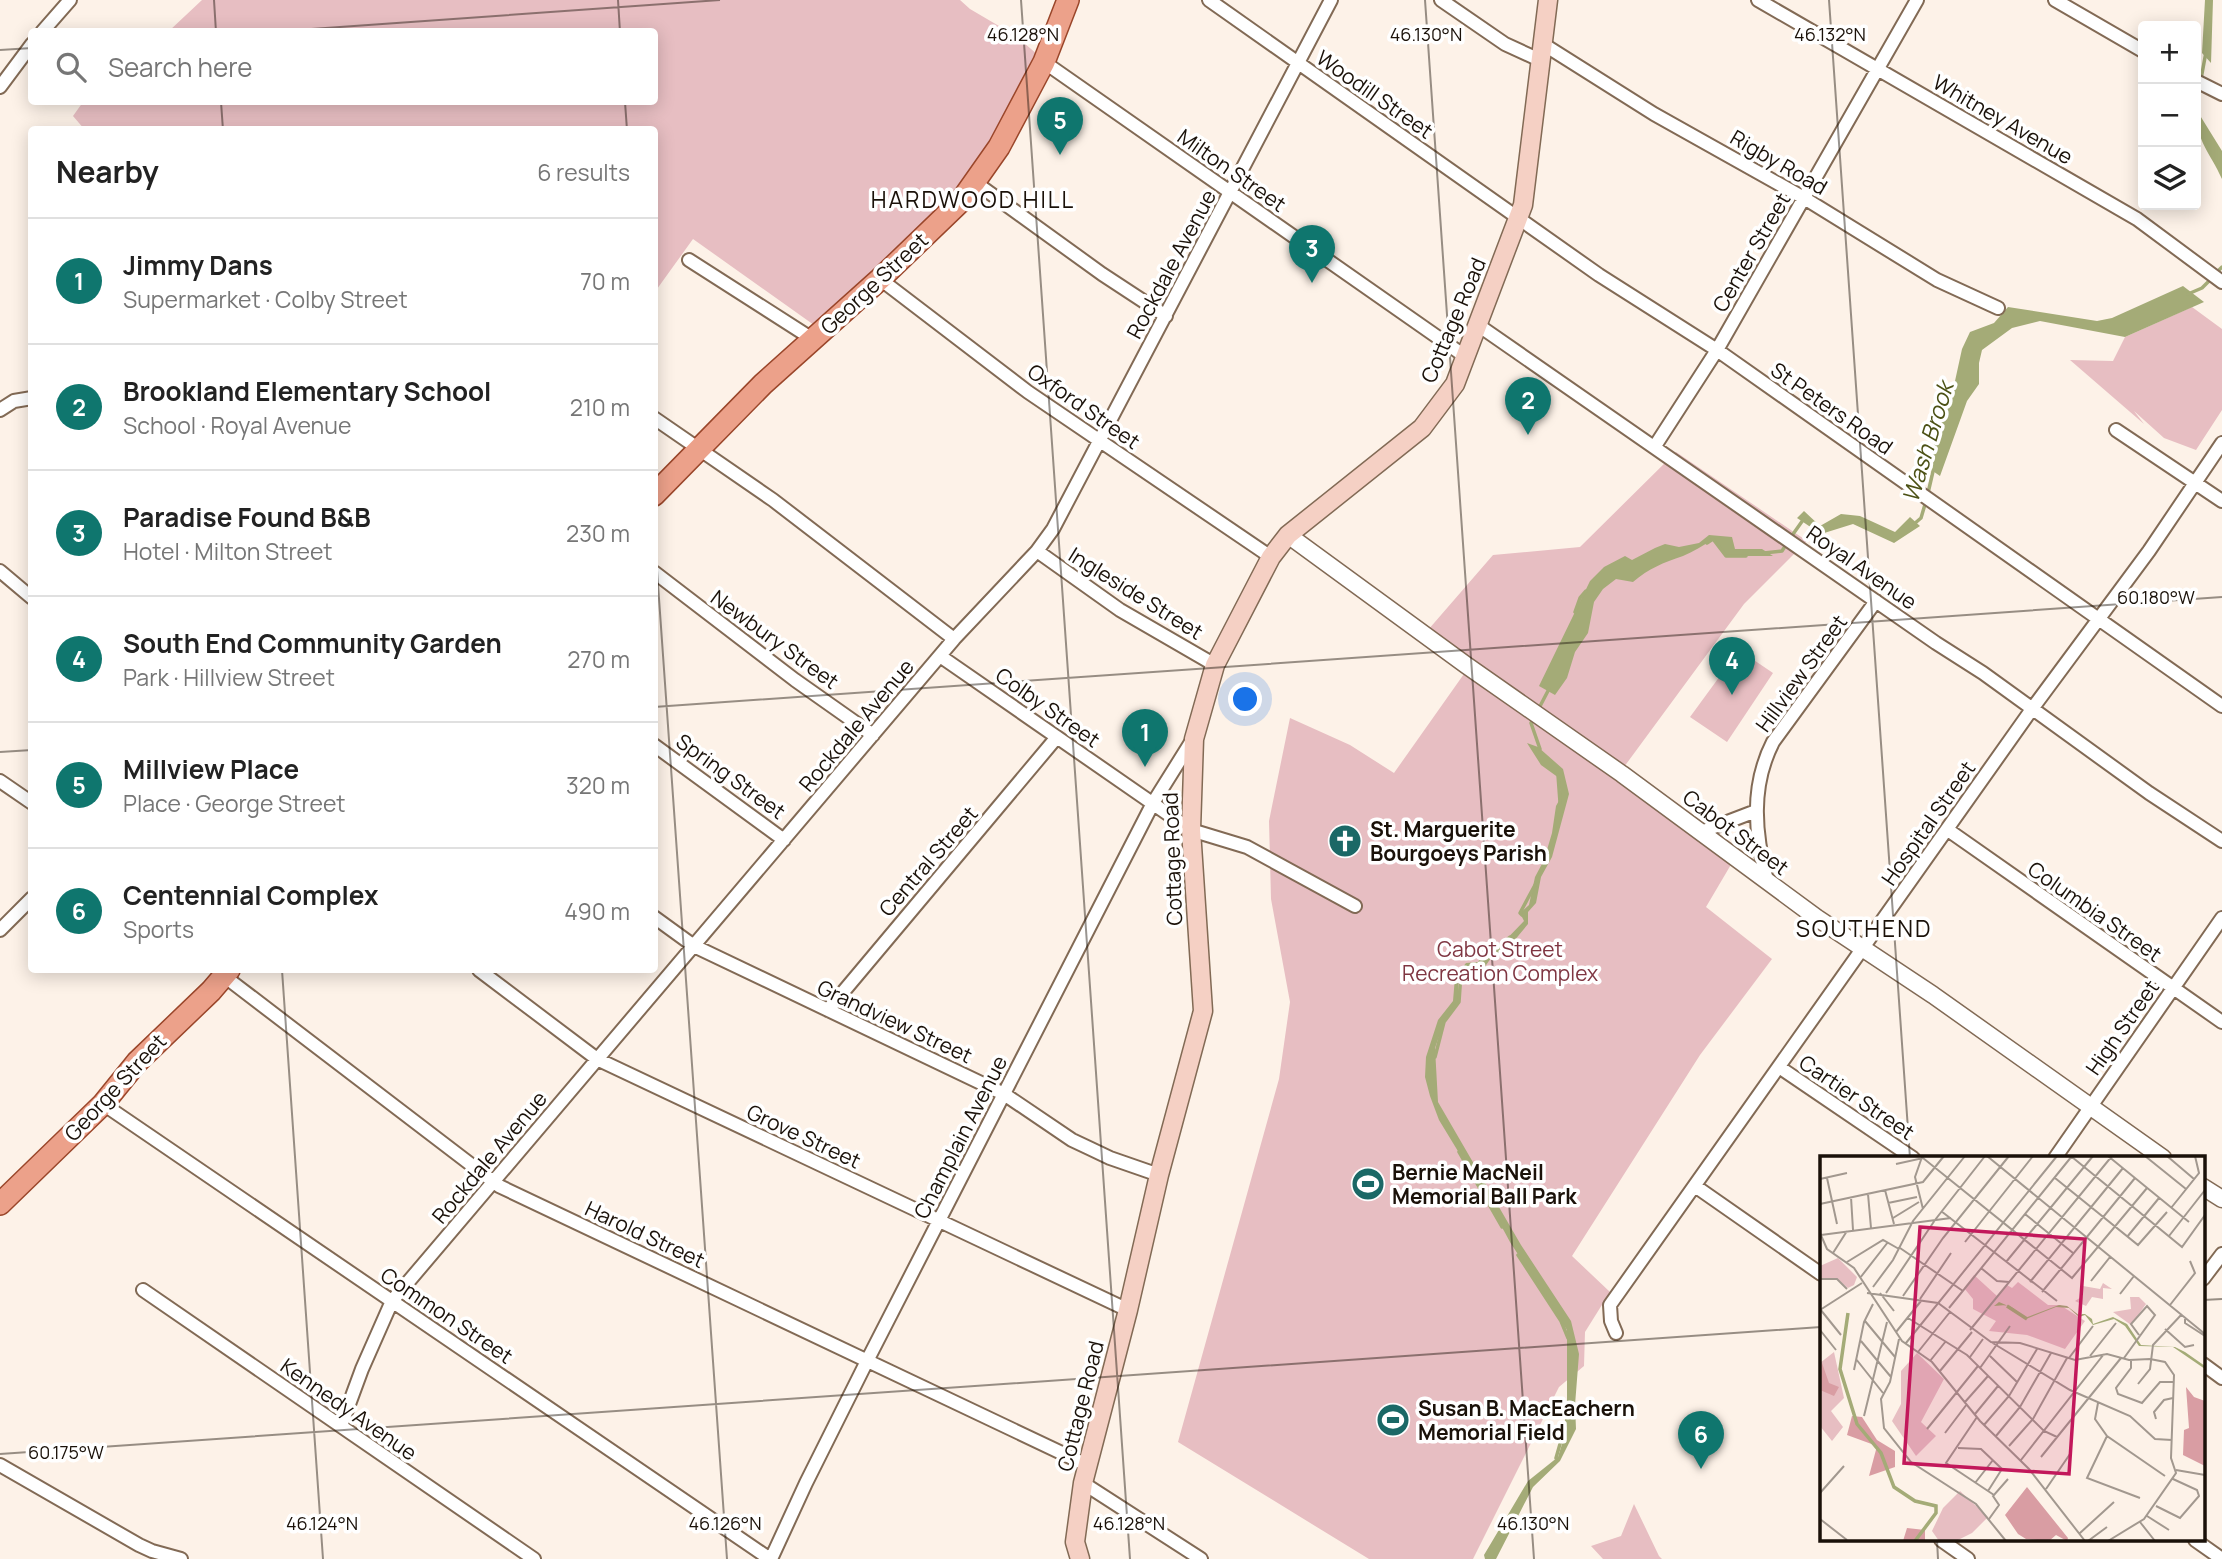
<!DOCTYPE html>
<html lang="en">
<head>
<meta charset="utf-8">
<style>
	body { margin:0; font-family:Manrope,sans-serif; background:#f6f6f6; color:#222 }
	.controls { position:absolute; right:21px; top:21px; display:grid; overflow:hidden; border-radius:7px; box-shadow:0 4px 18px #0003 }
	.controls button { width:63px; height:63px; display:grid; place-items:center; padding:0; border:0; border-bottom:2px solid #e0e0e0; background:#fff; color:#222; font:35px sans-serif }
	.you { position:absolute; left:1246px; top:700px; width:24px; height:24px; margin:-18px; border:5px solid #fff; border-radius:50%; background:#1a73e8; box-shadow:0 0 0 10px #1a73e833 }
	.badge { display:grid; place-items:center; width:46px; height:46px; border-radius:50%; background:#0f766e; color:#fff; font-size:23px; font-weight:700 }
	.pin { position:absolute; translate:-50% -58px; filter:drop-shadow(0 2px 4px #0008) }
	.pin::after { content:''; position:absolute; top:37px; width:24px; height:21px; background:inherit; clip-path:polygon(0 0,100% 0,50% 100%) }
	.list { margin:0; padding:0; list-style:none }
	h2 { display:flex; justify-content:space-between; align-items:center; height:91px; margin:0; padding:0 28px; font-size:30px }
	h2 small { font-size:23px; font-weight:400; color:#767676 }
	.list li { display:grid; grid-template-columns:46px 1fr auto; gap:21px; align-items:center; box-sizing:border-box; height:126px; padding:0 28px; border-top:2px solid #e0e0e0 }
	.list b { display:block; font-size:26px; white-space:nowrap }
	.list p { margin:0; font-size:23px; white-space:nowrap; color:#767676 }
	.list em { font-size:23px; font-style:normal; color:#767676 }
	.icon { flex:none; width:38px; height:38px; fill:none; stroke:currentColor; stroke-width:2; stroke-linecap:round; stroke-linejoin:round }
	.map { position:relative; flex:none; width:2222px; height:1559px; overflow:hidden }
	.search { position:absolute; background:#fff; box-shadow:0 4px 18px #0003; left:28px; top:28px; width:630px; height:77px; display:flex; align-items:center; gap:18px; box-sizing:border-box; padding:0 24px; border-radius:7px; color:#767676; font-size:26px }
	.panel { position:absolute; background:#fff; box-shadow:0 4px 18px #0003; left:28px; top:126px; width:630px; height:847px; border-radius:7px }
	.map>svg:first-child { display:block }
</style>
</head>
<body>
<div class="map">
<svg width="2222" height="1559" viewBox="0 0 2222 1559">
	<rect width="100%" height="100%" fill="#fdf2e8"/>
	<path fill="#e7bec2" d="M202 0H960L970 9 1016 36 1038 55 969 180 881 266 814 325 693 239 657 289 655 288 654 130H85L73 116 83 102H654V32L169 31Z
		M2192 307 2222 329V410L2196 450 2164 438 2134 411 2144 424 2070 360 2113 361 2125 337Z
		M1676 452 1807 541 1744 604 1624 767 1739 851 1706 907 1772 959 1700 1055 1572 1256 1610 1292 1585 1332 1584 1366 1559 1387 1473 1559H1369L1178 1442 1279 1079 1290 1002 1271 899 1269 821 1290 718 1350 745 1394 773 1471 664 1428 630 1493 555 1580 547Z
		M1739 650 1773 673 1727 742 1690 717Z
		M1634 1504 1659 1556 1662 1559H1603L1591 1546 1621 1536Z"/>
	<path fill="#a4ab77" d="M2205 0H2213L2211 63 2202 53Z
		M2196 109 2222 151V179C2210 152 2196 142 2196 109Z
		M2183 286 2204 302 2125 337 2040 321 2012 328 1982 350 1979 363V384L1967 401 1940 476 1927 467 1955 381 1962 349 1970 332 1994 323 2008 307 2097 321 2112 318Z
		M1804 511 1820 526 1841 514 1860 516 1895 532 1910 517 1920 526 1894 543 1853 524 1821 534 1797 518Z
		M1709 535 1732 537 1735 549H1762L1773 556H1726L1713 540C1703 545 1693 552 1683 556 1663 563 1649 568 1633 582L1616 579 1603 589 1594 602 1588 633 1575 652 1567 678 1555 695 1539 686 1590 581 1604 567 1625 556 1632 560 1655 548 1665 544 1679 547 1699 543Z
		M1527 743 1538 747 1563 769 1569 794 1552 857 1541 877 1536 903 1528 912V924L1504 953 1491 958 1484 968H1468L1458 980 1459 1002 1444 1022 1435 1048 1438 1102 1521 1245 1571 1321 1579 1354 1575 1405 1576 1429 1560 1461 1533 1487 1496 1559H1485L1484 1555 1528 1481 1558 1457 1567 1428V1330L1510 1242 1484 1194 1439 1120 1430 1096 1425 1077 1426 1057 1438 1020 1453 1001 1455 977 1466 963 1478 962 1486 950 1497 949 1524 921 1520 913 1529 905 1535 877 1544 860 1552 833 1556 806 1561 797 1559 778 1541 765Z"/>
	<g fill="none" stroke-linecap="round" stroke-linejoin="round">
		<path stroke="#a4ab77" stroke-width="3.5" d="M2201 79 2206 52
			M2196 102 2199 87
			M2216 273 2222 267
			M2188 294 2202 288 2211 279
			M1928 493 1934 467
			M1914 524 1921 518 1926 501
			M1791 537 1803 520
			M1707 543 1713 539 1726 556H1746
			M1764 553 1782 551 1787 543
			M1575 612 1580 598 1586 591
			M1538 710 1549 689
			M1535 717 1531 723 1540 749
			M1558 775 1560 802
			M1522 915 1520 913 1535 885
			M1491 952 1510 937
			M1435 1057 1444 1022 1459 1002 1461 973
			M1459 1152 1502 1227
			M1518 1255 1561 1321 1568 1338
			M1556 1458 1568 1416"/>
		<defs>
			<path id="minor" d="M1209 0 1599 275 1717 350 2222 706
				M1441 0 1505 44 1542 61
				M1758 0 2137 219 2222 282
				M2055 0 2143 51
				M42 32 70 0
				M1543 44 1654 114 1804 198 1937 280 1998 308
				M1044 62 1466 357
				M2196 81 2222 94
				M0 87 32 44
				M976 183 1102 274 1166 316
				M689 260 814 340
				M880 279 1028 392 1271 557
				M1478 325 1936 643 1983 673 2149 793 2222 841
				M0 410 14 401 32 398
				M654 418 773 500 954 639
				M2116 430 2222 501
				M1655 446 1717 350 1917 0
				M1037 551 1120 610 1215 665
				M0 571 32 598
				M654 572 795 680 873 735
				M940 656 1191 830 1247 847 1355 906
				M654 745 784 840
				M0 781 32 803
				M1948 830 2222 1022
				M1701 832 1756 811
				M1767 881C1755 834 1750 787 1773 742L1876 601
				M654 917 694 946 1004 1094 1072 1140 1089 1148 1110 1158 1159 1175
				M0 930 32 898
				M479 970 597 1059 1128 1310
				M224 976 499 1186 1087 1465
				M828 1010 1057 737
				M1779 1067 1913 1158
				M103 1104 770 1559
				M2055 1158 2222 918
				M1695 1186 1821 1274
				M2203 1279 2222 1254
				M143 1290 534 1559
				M1616 1333 1611 1321 1610 1305 2032 709 2149 551 2222 443
				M2203 1364 2222 1378
				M341 1426 362 1369 392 1301 954 639 1037 551 1053 529 1331 0
				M0 1465 139 1545 152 1551 181 1559
				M1083 1483 1201 1559
				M1941 1540 1968 1559
				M2195 1540 2222 1559
				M771 1559 806 1483 867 1361 1153 803 1193 739"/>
			<path id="tertiary" d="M1288 535 1466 665 1622 774 1817 918 1933 995 2163 1158
				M2203 1187 2222 1199"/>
			<path id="secondary" d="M1080 1559 1075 1542 1083 1483 1128 1310 1159 1175 1203 1011 1191 830 1194 739 1215 665 1271 557 1288 535 1422 428 1455 384 1523 205 1548 0"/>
			<path id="primary" d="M654 495 763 384 880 279 961 201 999 147 1044 62 1068 0
				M0 1204 103 1104 137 1062 211 991 229 970"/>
		</defs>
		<use href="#minor" stroke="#826a55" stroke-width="16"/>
		<use href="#tertiary" stroke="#826a55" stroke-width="19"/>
		<use href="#secondary" stroke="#826a55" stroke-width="21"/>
		<use href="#primary" stroke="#9a462a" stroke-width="24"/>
		<use href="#minor" stroke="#fff" stroke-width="12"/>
		<use href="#tertiary" stroke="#fff" stroke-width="16"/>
		<use href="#secondary" stroke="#f5d0c4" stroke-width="18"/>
		<use href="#primary" stroke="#eca18a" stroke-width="21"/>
	</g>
	<path fill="none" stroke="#1a1109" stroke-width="2" stroke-opacity="0.45" d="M214 0 216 32M618 0 620 32M1021 0 1130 1559M1425 0 1534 1559M1829 0 1910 1158M269 32 720 0M0 50 32 48M221 102 223 130M625 102 627 130M654 528 727 1559M654 707 2222 597M0 752 32 750M282 970 323 1559M2203 1300 2222 1299M0 1454 1821 1327M1937 1540 1938 1559"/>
	<defs>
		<symbol id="church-disc" viewBox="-11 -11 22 22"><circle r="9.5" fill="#1b6866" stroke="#fff"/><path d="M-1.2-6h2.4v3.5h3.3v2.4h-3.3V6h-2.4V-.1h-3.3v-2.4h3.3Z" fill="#fff"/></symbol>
		<symbol id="stadium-disc" viewBox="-11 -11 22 22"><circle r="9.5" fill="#1b6866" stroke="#fff"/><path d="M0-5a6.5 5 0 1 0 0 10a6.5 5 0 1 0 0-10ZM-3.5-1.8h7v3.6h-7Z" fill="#fff"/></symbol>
	</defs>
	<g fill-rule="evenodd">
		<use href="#church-disc" x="1326" y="822" width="38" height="38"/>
		<use href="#stadium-disc" x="1349" y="1165" width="38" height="38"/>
		<use href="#stadium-disc" x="1374" y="1401" width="38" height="38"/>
	</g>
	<g text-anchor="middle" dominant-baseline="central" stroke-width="7" stroke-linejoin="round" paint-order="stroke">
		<g font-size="21" fill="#1a1109" stroke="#fff">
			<text transform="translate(1375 94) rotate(35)">Woodill Street</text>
			<text transform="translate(2003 119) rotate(30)">Whitney Avenue</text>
			<text transform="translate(1779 162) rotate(30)">Rigby Road</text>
			<text transform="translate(1232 170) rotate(35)">Milton Street</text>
			<text transform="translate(1751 252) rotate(-60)">Center Street</text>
			<text transform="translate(1171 264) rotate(-62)">Rockdale Avenue</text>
			<text transform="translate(874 283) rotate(-43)">George Street</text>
			<text transform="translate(1453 320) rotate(-67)">Cottage Road</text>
			<text transform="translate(1084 406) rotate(35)">Oxford Street</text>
			<text transform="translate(1832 408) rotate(35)">St Peters Road</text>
			<text transform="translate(1862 567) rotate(35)">Royal Avenue</text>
			<text transform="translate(1136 593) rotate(32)">Ingleside Street</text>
			<text transform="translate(775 639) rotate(36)">Newbury Street</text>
			<text transform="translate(1801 673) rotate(-54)">Hillview Street</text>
			<text transform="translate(1048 707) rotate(35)">Colby Street</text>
			<text transform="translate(856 725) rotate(-50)">Rockdale Avenue</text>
			<text transform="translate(731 776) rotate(36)">Spring Street</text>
			<text transform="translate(1928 823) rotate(-55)">Hospital Street</text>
			<text transform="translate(1736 832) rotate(37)">Cabot Street</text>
			<text transform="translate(1172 859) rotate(-92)">Cottage Road</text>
			<text transform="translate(928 861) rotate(-49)">Central Street</text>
			<text transform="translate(2095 911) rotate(35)">Columbia Street</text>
			<text transform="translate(895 1021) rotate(25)">Grandview Street</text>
			<text transform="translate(2122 1027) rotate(-55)">High Street</text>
			<text transform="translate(115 1087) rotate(-47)">George Street</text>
			<text transform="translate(1857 1097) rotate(34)">Cartier Street</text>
			<text transform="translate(804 1136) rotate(25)">Grove Street</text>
			<text transform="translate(960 1137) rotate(-63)">Champlain Avenue</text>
			<text transform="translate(489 1157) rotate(-50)">Rockdale Avenue</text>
			<text transform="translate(645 1234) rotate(25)">Harold Street</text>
			<text transform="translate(447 1315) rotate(34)">Common Street</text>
			<text transform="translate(1080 1406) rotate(-76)">Cottage Road</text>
			<text transform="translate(349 1409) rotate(35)">Kennedy Avenue</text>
		</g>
		<g font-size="21" font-weight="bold" fill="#1a1109" stroke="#fff" text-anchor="start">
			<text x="1370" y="829">St. Marguerite<tspan x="1370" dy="24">Bourgoeys Parish</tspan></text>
			<text x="1392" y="1172">Bernie MacNeil<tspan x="1392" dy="24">Memorial Ball Park</tspan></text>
			<text x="1418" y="1408">Susan B. MacEachern<tspan x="1418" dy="24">Memorial Field</tspan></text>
		</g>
		<g font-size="21" fill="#7f3642" stroke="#fff">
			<text x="1500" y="949">Cabot Street<tspan x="1500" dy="24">Recreation Complex</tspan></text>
		</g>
		<g font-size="23" letter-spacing="2" fill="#1a1109" stroke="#fff">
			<text x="973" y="199">HARDWOOD HILL</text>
			<text x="1864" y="928">SOUTHEND</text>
		</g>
		<g font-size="23" font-style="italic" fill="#4c5115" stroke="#fff">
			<text transform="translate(1927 442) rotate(-73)">Wash Brook</text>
		</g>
	</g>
	<g transform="translate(1820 1156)">
		<rect width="385" height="385" fill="#fdf2e8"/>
		<path d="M18 102 37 121 34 129 28 132 16 122 0 123V110ZM154 119 177 140 187 129 192 132 198 126 228 149H240L265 165 245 193 207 179 169 175 176 165 153 153V143L144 132ZM283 127 292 133 283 132V143L272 141 266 150 255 145 263 140V130L280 133ZM310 141H319L326 148 311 169 293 156 311 153ZM14 196 24 242 11 255 23 271 12 285 0 270V207ZM97 197 124 223 101 266 116 280 96 300 72 265 81 248V215ZM140 335 168 361 152 377 136 385H119L112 375 123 352Z" fill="#e7bec2"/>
		<path d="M2 207 9 227 19 231 14 240 0 234ZM366 231 374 241 385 245V310L363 299 364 274 369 272ZM32 260 42 261 57 284 75 295V311L49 320 57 290 27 279ZM207 331 248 382 247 385 236 379 229 385 206 383 198 378 185 359ZM87 372 105 374V385H83Z" fill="#d99da3"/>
		<path d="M179 146 193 152 205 162 239 149 247 150 260 160 262 158H265L272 163 273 168 293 161 307 168 321 189 355 191 365 196 385 210V213L353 191 319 190 305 170 294 163 273 169 265 159 259 161 249 152 236 151 206 163 186 149 174 150Z" fill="#a4ab77"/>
		<path fill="none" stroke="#a4ab77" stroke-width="3.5" d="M187 150 207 163M28 157 20 213 37 268 61 297 74 331 95 345 116 350V357L95 385"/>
		<path fill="none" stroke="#a2988f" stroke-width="2" d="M167 0 385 178M288 0 369 66M325 0 366 33M347 0 374 23M102 1 95 21 103 53M252 1 362 91 385 59M76 8 103 2 252 122 327 32M7 22 17 68M235 22 318 89 347 56M0 23 27 17M65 34 74 68M48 38 51 72M31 41 33 74M68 47 97 41M0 48 103 26 124 0M351 52 379 17 375 0M121 55 237 145M205 58 253 97M73 62 99 46M0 77 7 93 34 112 82 185 112 206 160 265 209 313 265 385M1 79 131 62M349 80 385 34M307 81 339 42M145 86 213 0M80 92 143 135M13 97 27 75M27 106 63 84 79 93M186 106 273 0M161 112 177 125 189 126M40 122 68 86M0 123H17L27 133M271 125 290 101M210 126 303 12M53 131 73 104 93 65 145 0M222 136 315 22M47 137 118 147 171 186 200 187 255 204 287 198 309 204 330 203M60 137 74 155M66 137 115 64 165 0M300 138 314 120M83 140 123 82 189 0M100 143 131 97M350 149 375 117 370 105M129 152 252 0M0 153 21 179M0 154 42 127M365 161V167L385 180M88 162 147 199 224 275 237 281M45 165 75 201M345 173 365 191 374 189M0 174 16 194M150 174 292 0M76 176 101 145M79 183 70 226 61 243 64 272 91 306 156 348 186 385M41 185 71 221M171 186 250 234 310 260 335 283 352 284M86 187 237 0M98 196 130 156M170 200 197 226M270 200 296 167M150 201 163 183M249 202 273 170M304 202 335 159 327 150 311 168 319 179M36 203 63 237M311 204V212L296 232 298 238 322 247 340 226H354M110 205 126 185M160 212 190 170M34 214 44 166 53 148M120 215 152 176M318 228 330 213 333 189 362 158M145 246 168 220M278 247 275 263 287 280 345 320M155 258 178 230M44 260 67 166M157 261 126 307 174 339M336 263 334 256 344 244 353 242M164 269 189 240 217 193M107 273 158 210M125 277 147 248M176 280 200 251 231 197M287 280 267 322 320 342M189 290 213 263 247 202M138 292 161 293 182 313 168 335M221 301 301 202M201 304 284 198M356 314 385 319M155 327 173 304M226 333 250 298M0 337 24 310M336 350 360 362 379 340 377 334 353 323M327 360 349 374M0 363 27 384M169 363 179 349 173 340 188 323M320 366 335 385M260 377 294 346M268 385 287 371M288 385 324 363 356 317 351 302 354 219 345 206 330 203"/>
		<path fill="#c2185b" fill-opacity="0.15" stroke="#c2185b" stroke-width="3.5" d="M100 71 265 83 249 318 84 307Z"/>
		<rect width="385" height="385" fill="none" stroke="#1a1109" stroke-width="3.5"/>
	</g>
	<g font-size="18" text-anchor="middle" fill="#1a1109" stroke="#fff" stroke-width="7" stroke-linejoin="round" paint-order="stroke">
		<text x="1023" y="41">46.128°N</text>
		<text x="1426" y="41">46.130°N</text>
		<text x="1830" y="41">46.132°N</text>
		<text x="2156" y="604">60.180°W</text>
		<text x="66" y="1459">60.175°W</text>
		<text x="322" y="1530">46.124°N</text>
		<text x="725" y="1530">46.126°N</text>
		<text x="1129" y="1530">46.128°N</text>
		<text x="1533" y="1530">46.130°N</text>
	</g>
</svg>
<div class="controls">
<button>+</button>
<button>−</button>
<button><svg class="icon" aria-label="layers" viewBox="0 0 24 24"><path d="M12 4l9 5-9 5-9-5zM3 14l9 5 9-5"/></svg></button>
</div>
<div class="you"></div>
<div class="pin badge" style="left:1145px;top:767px">1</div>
<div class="pin badge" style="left:1528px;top:435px">2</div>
<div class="pin badge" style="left:1312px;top:283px">3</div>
<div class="pin badge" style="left:1732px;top:695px">4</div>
<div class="pin badge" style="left:1060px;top:155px">5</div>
<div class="pin badge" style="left:1701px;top:1469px">6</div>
<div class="search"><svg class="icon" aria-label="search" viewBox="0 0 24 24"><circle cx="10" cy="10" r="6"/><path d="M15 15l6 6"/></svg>Search here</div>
<section class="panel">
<h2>Nearby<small>6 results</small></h2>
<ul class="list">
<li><span class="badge">1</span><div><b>Jimmy Dans</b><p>Supermarket · Colby Street</p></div><em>70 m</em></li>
<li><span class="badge">2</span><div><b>Brookland Elementary School</b><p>School · Royal Avenue</p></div><em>210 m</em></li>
<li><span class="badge">3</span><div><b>Paradise Found B&amp;B</b><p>Hotel · Milton Street</p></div><em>230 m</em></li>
<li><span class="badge">4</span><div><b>South End Community Garden</b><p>Park · Hillview Street</p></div><em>270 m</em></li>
<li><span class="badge">5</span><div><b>Millview Place</b><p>Place · George Street</p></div><em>320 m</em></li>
<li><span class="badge">6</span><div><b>Centennial Complex</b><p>Sports</p></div><em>490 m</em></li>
</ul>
</section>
</div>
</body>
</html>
